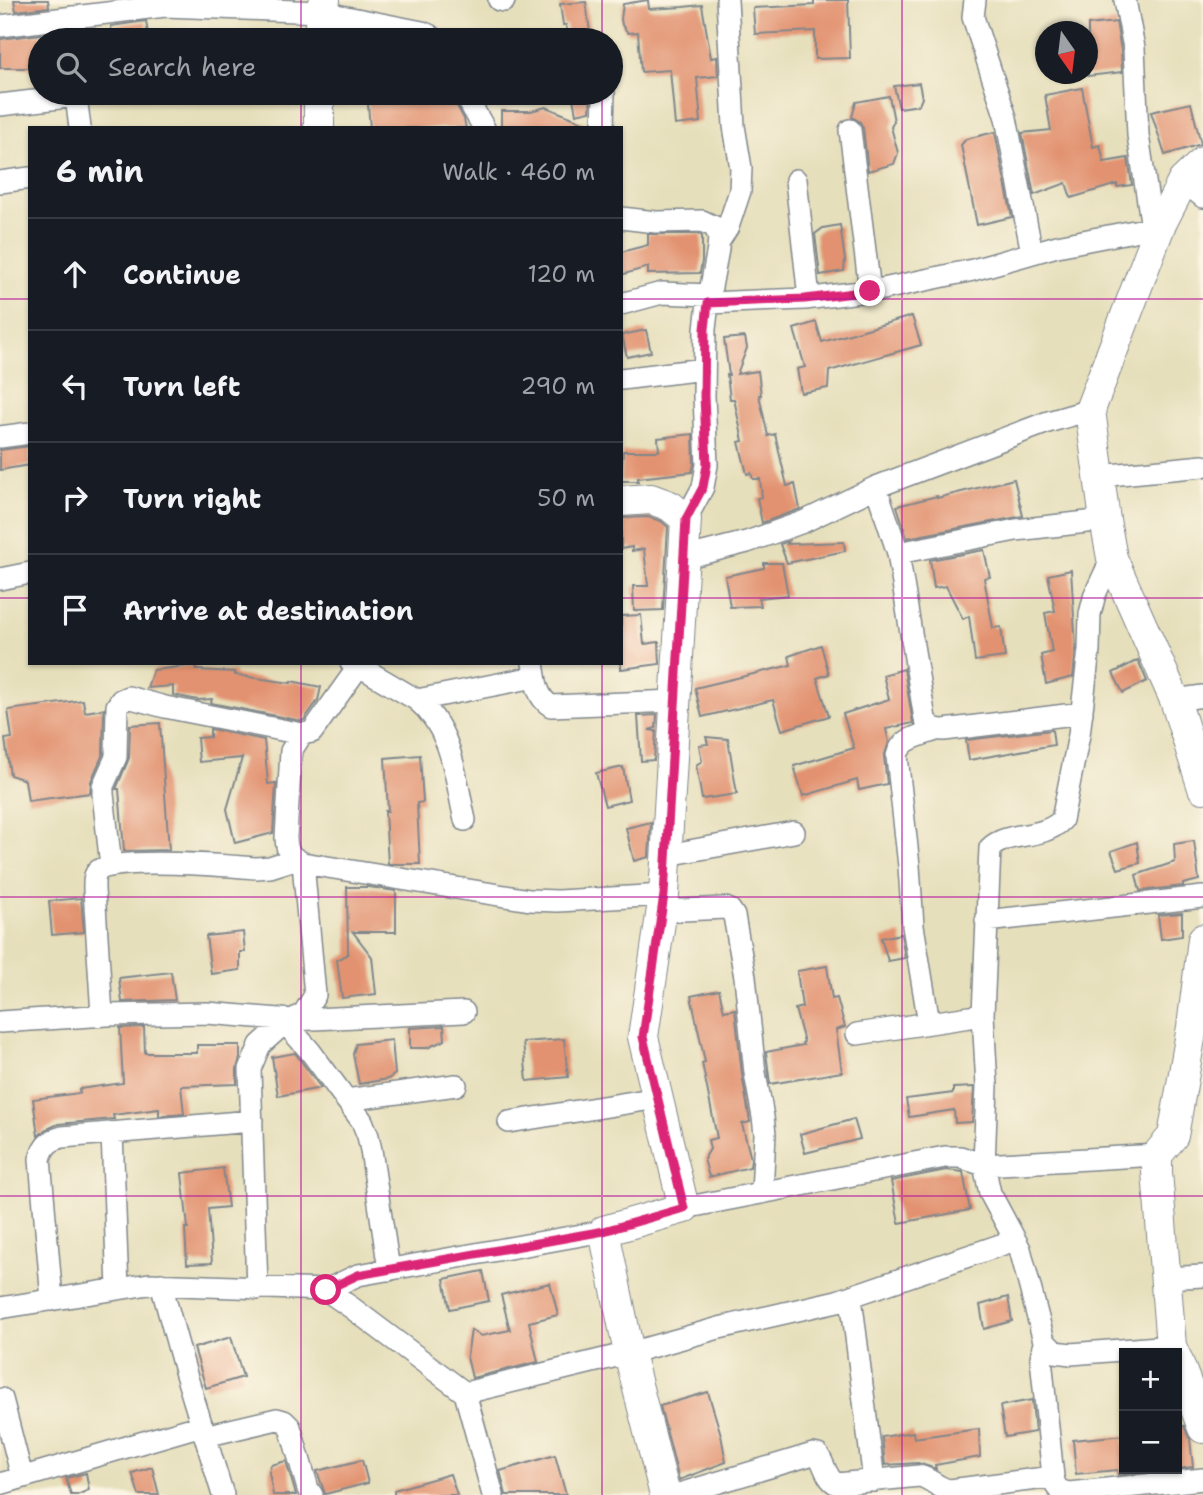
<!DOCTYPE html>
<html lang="en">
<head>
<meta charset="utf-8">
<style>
	body { margin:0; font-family:"Shantell Sans",sans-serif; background:#242831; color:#f1f3f6 }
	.controls { position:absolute; right:21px; bottom:21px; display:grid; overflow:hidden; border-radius:0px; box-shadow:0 2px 5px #0004 }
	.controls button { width:63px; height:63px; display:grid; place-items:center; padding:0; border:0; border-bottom:2px solid #363941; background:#171b24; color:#f1f3f6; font:35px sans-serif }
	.compass { position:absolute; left:1035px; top:21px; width:63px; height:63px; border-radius:50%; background:#171b24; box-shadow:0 2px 5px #0004; rotate:166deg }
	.stop { position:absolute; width:21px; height:21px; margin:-16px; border:5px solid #db2777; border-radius:50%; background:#fff }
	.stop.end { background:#db2777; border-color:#fff; box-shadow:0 2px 7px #0008 }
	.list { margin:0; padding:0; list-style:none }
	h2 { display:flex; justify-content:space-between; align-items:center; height:91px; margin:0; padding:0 28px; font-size:30px }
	h2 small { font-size:23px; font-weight:400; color:#9ea1a6 }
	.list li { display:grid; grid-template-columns:46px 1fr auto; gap:21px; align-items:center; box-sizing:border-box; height:112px; padding:0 28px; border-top:2px solid #363941 }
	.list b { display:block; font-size:26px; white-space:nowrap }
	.list em { font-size:23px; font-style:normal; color:#9ea1a6 }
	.icon { flex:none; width:38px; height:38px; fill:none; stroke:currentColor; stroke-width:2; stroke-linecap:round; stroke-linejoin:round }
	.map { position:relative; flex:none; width:1203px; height:1495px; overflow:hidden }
	.search { position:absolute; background:#171b24; box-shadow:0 2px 5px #0004; left:28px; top:28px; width:595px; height:77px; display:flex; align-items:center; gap:18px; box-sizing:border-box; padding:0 24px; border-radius:38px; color:#9ea1a6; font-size:26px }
	.panel { position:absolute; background:#171b24; box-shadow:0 2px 5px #0004; left:28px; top:126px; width:595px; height:539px; border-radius:0px }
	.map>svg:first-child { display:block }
</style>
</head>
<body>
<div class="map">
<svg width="1203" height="1495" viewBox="0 0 1203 1495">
	<rect width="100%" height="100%" fill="#fcf5e5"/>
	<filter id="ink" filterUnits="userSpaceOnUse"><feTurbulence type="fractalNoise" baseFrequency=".0143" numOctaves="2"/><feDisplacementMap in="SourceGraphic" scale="14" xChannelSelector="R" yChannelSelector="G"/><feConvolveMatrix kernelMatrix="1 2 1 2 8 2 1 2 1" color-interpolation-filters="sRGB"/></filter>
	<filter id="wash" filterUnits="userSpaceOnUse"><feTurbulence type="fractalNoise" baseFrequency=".00686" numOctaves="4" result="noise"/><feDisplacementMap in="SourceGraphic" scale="28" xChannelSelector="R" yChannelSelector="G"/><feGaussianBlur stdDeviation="1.57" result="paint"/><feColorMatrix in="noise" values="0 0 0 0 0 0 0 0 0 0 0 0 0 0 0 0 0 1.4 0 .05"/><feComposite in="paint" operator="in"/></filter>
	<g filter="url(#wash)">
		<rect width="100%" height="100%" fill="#e6dfbb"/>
		<g id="blocks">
			<path fill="#e2926f" d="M14 0H48L49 7 16 11Z
				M648 0 649 9 683 7 702 5 711 58 717 57 718 76 697 78 701 122 675 125 670 70 641 72 638 32 628 33 622 25 621 19 623 4Z
				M814 0H848L850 58 815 59V31L755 34 753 8 814 5Z
				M586 2 591 40H569L566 25H563L560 4Z
				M146 21 149 40H113L111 26Z
				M1116 22 1121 50 1122 72 1088 76V25Z
				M41 34 40 68H0V39Z
				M919 83 922 98 919 105 899 108 894 86Z
				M1082 88 1093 147 1100 145 1104 162 1128 158 1132 185 1117 187V184L1071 198 1066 183 1034 195 1022 133 1051 130 1045 95Z
				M367 93H417L411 102 452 96 464 119 466 128H370Z
				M572 93H591L590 111 576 114Z
				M889 96 894 121 891 127 898 153 894 164 868 171 863 128 860 122 852 117 856 102Z
				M1191 103 1201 144 1165 155 1151 112Z
				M546 107 590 125V128H501V111H531Z
				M995 132 1012 217 977 225 961 145 966 139Z
				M840 225 845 260 844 271 820 275 815 234 823 228Z
				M648 234H699L702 236V261L700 273 648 274V267L621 275V252L648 245Z
				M912 316 921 345 829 371 828 388 801 393 797 369 805 367 794 329 816 322 822 342Z
				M646 330 651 352 627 357 622 335Z
				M745 337 747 348 737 374 758 371 761 395H759L768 436 775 434 787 486 795 484 800 509 762 523 757 498 762 497 760 479H753L751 473 747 474 739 442 743 441 734 399H730L727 375H729L724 339Z
				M693 434 694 464 692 472 638 478V481H621L623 451H659L658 438Z
				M30 446V465L0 470V450Z
				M1014 479 1023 516 907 538 897 506 937 496V498Z
				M648 517 661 521 668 527 663 610 634 611 633 586H648L644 549 632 551V547L621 549V518Z
				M789 541 787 544 844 542 845 551 787 563 780 544Z
				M984 550 990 577 984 578 993 628 1001 627 1005 657 975 661 969 616 963 619 946 586 934 588 930 560Z
				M764 563H782L788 595 759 598 761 606 730 607 725 576 764 568Z
				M1071 570 1076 649 1073 677 1046 684 1041 655 1052 652 1045 613 1055 611 1048 575Z
				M641 615 644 644 659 642 660 664 621 669V616Z
				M821 645 829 674 817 678 829 716 782 730 773 700 702 717 695 688 791 665 789 656Z
				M1138 660 1147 681 1123 693 1113 673Z
				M196 665 197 670 235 672V675L291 683V681L321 687 318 700 304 720 302 721 211 703 212 699 198 700 173 695V686L147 688 153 670Z
				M904 669 913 723 886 729 889 742 884 757 887 784 859 790 857 780 803 796 794 766 854 748 843 714 889 699 883 675Z
				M83 700 85 712 104 709 103 754 91 781 90 793 28 801 25 780 10 775 5 739 12 738 8 710Z
				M657 715 656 728 649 730 656 731 654 760 641 761 638 716Z
				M160 723 169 850 124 851 119 789H116L129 758 130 725Z
				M210 729 264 740 268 784 276 783 273 833 235 843 227 809 242 758 199 762 197 738 210 737Z
				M1052 730 1054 745 969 760 966 740Z
				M706 737 728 739 737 794 702 799 696 765 702 761 699 745 708 744Z
				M420 755 423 802 417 803 420 864H388L385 811H388L385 758Z
				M623 767 629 800 605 806 596 773Z
				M651 822 649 857 634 861 626 828Z
				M1194 841 1199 880 1183 884V886L1140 891 1136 875 1175 862 1174 844Z
				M1137 842 1140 863 1118 869 1111 851Z
				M347 887H369L396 891V932H353L372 957 376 994 342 998 337 960 348 954Z
				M81 898 84 932 52 935 49 901Z
				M1182 913V936L1161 939 1158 915Z
				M243 932 245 952H240V970L211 974 206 936Z
				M901 934 905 958 888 961 881 938Z
				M827 966 832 999 837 998 845 1027 836 1030 842 1072 770 1084 766 1052 803 1045 802 1043 804 1042 795 1009 802 1007 797 971Z
				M171 972 175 1000 122 1002 119 978Z
				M719 990 724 1011 735 1009 742 1074 750 1122 742 1124 751 1159 750 1167 709 1177 704 1159 710 1149 708 1140 717 1138 702 1063 705 1062 691 996Z
				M444 1026 445 1040 427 1048H410V1028Z
				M144 1027 145 1053H197V1045H240V1058L237 1069V1084L181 1086 184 1114 159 1116V1109L113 1115 114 1119 58 1124 47 1129 38 1136 33 1099 80 1093 79 1089 123 1083 120 1028Z
				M564 1039 568 1077 527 1081 523 1042Z
				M392 1040 395 1074 388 1079 359 1084 353 1054 356 1044Z
				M295 1053 321 1088 278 1096 272 1057Z
				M974 1087 972 1122 955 1123 954 1110 909 1117 906 1099 953 1093V1088Z
				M854 1119 860 1139 805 1153 800 1134Z
				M223 1168 228 1207 208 1209 212 1263 187 1264 185 1228H188L182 1173Z
				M946 1170 963 1172 970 1210 899 1223 891 1181Z
				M483 1271 489 1301 450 1309 444 1279Z
				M550 1283 558 1315 529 1322 538 1362 472 1378 467 1357 471 1330 481 1336 510 1330 501 1295Z
				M1008 1297 1012 1321 984 1329 980 1305Z
				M231 1337 243 1377 206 1388 194 1348Z
				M708 1392 721 1435 726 1462 679 1480 660 1406Z
				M1032 1400 1035 1432 1005 1437 1000 1406Z
				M1177 1426H1184L1190 1439 1193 1467 1177 1469Z
				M979 1429 980 1457 935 1465 936 1469 918 1463 885 1465 882 1437 913 1432 914 1438Z
				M1124 1435V1469H1175L1118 1475 1117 1470 1076 1474 1073 1440Z
				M555 1455 566 1495H506L500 1471Z
				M362 1460 368 1483 325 1494 317 1471Z
				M286 1461 296 1495H273L269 1472 271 1465Z
				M152 1467 159 1495H139L132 1473Z
				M86 1473 89 1490 77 1495H71L66 1478Z
				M450 1474 457 1495H394V1490Z"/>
		</g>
	</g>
	<g filter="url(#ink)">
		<use href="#blocks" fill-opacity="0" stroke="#80878c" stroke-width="2"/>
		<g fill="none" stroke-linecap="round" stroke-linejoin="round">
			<defs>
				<path id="street" d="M499 0 504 1
					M975 0 973 17 1006 118 1032 253
					M1125 0 1134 48 1138 135 1152 228
					M72 17 75 40
					M0 26 165 6 321 12 422 32 429 35 435 40
					M464 93 484 128
					M76 96 80 128
					M0 105 76 96 81 93
					M603 128 604 93
					M850 130 870 291
					M796 180 809 298
					M1183 181 1203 197
					M0 182 30 178
					M621 218 656 222 702 221 715 227 719 237 718 249 708 303 705 329 704 396 707 465 703 487 686 519
					M719 241 728 227 740 191 741 168 734 126 727 0
					M708 303 805 299 883 289 973 270 1057 246 1160 226
					M621 304 662 293 709 295
					M621 379 704 369
					M0 437 30 433
					M1099 476 1203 466
					M876 487 898 553 925 719C930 727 934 730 944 730L1082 713
					M898 553 1016 530 1105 520
					M684 558 747 542 803 522 876 487 1048 422 1090 410
					M1112 558 1095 594 1090 614 1089 650 1079 735 1062 820C1041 841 1009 830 990 848L983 1015 987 1086 984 1165 1157 1155
					M0 579 30 573
					M351 663 359 666 417 700C453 730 455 777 465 820
					M366 663 359 666 312 732 302 734 291 751 286 838C287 854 290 856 303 863L530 900 558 901 664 895
					M533 663C536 680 536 697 551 706L675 701
					M417 700 535 677
					M1175 700 1203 696
					M667 855 794 832
					M111 866 103 794V786L116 757 117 706 121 700 128 697 165 707 302 734
					M662 911 725 908 730 910 734 916 745 977 755 1073 763 1117 765 1134 762 1193
					M986 921 1203 897
					M102 1015 94 890C94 882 93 875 99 870 116 857 230 866 256 868L270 867 295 859
					M0 1022 107 1015 207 1013 292 1020 464 1012
					M929 1023 913 926 909 866 897 756C901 738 920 736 936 730
					M286 1024 310 1051 362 1121 368 1136 371 1150 389 1270
					M857 1034 983 1015
					M346 1100 456 1085
					M509 1122 658 1098
					M112 1133 118 1289
					M684 1208 945 1157H960L984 1165 990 1193 1020 1249 1044 1341 1055 1352 1071 1354 1171 1346
					M1165 1278 1203 1276
					M161 1284 185 1371 223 1495
					M257 1289 250 1069 260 1045 279 1028 304 1013 315 995 303 863
					M326 1290 358 1275 604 1231
					M851 1297 874 1481
					M52 1300 40 1159C44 1145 49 1141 62 1137L252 1121
					M0 1308 149 1284 326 1290 352 1308 465 1393 493 1495
					M1055 1352 1043 1347 1041 1358 1053 1477C1055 1487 1058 1491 1069 1493L1203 1479
					M465 1393 629 1353 719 1328 837 1301 1015 1240
					M2 1399 22 1477
					M205 1436 277 1419 284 1421 290 1427 308 1489 312 1495
					M0 1484 202 1425
					M676 1495 813 1454 818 1455C825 1464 826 1479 837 1484L919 1476C931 1478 938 1489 950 1490L1053 1477"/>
				<path id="secondary" d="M319 40 321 12 325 0
					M319 93V128
					M1203 162 1183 181 1160 226 1090 410 1105 520 1112 558 1175 700 1203 788
					M621 501 651 499 670 506 686 519 664 895 643 1037 684 1208 604 1231 629 1353 665 1495
					M1174 1353 1171 1346 1157 1172V1155L1173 1136 1192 1027 1203 939
					M1177 1359 1203 1428"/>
			</defs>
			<use href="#street" stroke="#80878c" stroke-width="24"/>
			<use href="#secondary" stroke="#80878c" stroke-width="32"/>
			<use href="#street" stroke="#fff" stroke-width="21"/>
			<use href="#secondary" stroke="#fff" stroke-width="30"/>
		</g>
	</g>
	<g fill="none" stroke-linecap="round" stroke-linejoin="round" filter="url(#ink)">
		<path stroke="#db2777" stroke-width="9" d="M326 1290 358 1275 604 1231 684 1208 643 1037 664 895 686 519 703 487 707 465 704 396 705 329 708 303 805 299 870 291"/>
	</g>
	<path fill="none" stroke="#b5179e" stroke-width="2" stroke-opacity="0.55" d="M301 0V40M602 0V40M902 0V1495M301 93V128M602 93V128M0 299H30M621 299H1203M0 598H30M621 598H1203M301 663V1495M602 663V1495M0 897H1203M0 1196H1203"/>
</svg>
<div class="controls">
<button>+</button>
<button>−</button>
</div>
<svg class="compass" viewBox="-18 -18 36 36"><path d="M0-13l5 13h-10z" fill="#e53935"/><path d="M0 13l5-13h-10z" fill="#9ea1a6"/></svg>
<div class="stop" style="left:326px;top:1290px"></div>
<div class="stop end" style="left:870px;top:291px"></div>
<div class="search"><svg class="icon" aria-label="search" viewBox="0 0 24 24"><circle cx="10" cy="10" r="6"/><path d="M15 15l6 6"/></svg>Search here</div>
<section class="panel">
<h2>6 min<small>Walk · 460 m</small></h2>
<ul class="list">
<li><svg class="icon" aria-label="ahead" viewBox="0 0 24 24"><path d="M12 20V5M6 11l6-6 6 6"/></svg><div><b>Continue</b></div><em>120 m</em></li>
<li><svg class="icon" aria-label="left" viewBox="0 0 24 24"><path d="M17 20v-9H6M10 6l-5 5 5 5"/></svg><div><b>Turn left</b></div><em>290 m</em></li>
<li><svg class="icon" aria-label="right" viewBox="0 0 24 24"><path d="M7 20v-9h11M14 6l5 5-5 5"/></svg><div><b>Turn right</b></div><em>50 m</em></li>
<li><svg class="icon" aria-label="arrive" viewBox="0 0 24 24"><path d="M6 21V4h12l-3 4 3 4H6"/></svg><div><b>Arrive at destination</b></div></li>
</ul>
</section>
</div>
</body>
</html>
